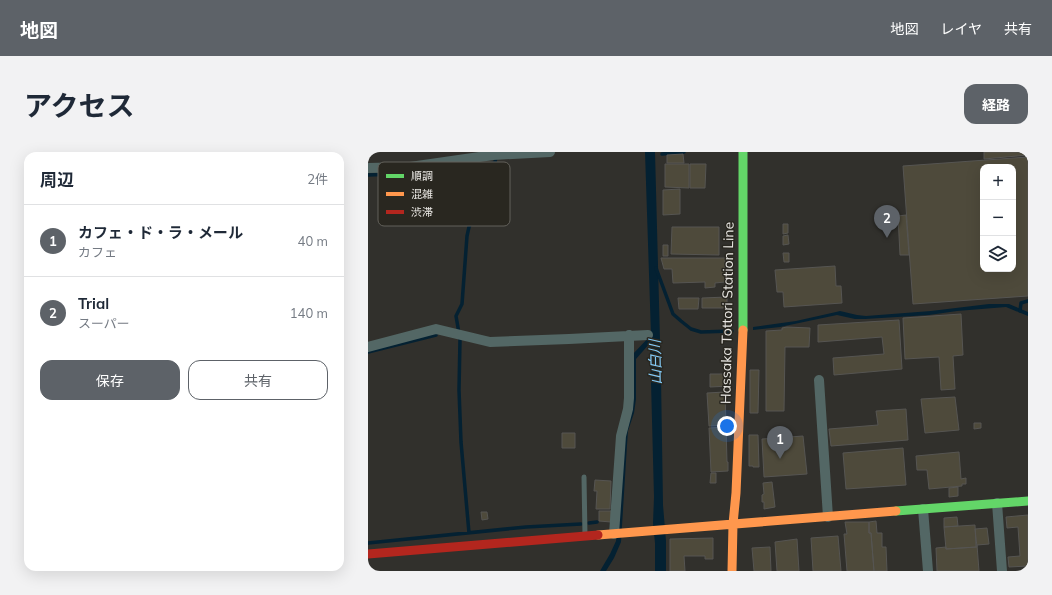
<!DOCTYPE html>
<html lang="ja">
<head>
<meta charset="utf-8">
<style>
	body { margin:0; font-family:Mulish,"Noto Sans JP",sans-serif; background:#f2f2f3; color:#1f2937 }
	.controls { position:absolute; right:12px; top:12px; display:grid; overflow:hidden; border-radius:8px; box-shadow:0 4px 16px #0002 }
	.controls button { width:36px; height:36px; display:grid; place-items:center; padding:0; border:0; border-bottom:1px solid #e0e1e3; background:#fff; color:#1f2937; font:20px sans-serif }
	.you { position:absolute; left:359px; top:274px; width:14px; height:14px; margin:-10px; border:3px solid #fff; border-radius:50%; background:#1a73e8; box-shadow:0 0 0 6px #1a73e833 }
	.badge { display:grid; place-items:center; width:26px; height:26px; border-radius:50%; background:#5d6268; color:#fff; font-size:13px; font-weight:700 }
	.pin { position:absolute; translate:-50% -33px; filter:drop-shadow(0 1px 2px #0008) }
	.pin::after { content:''; position:absolute; top:21px; width:14px; height:12px; background:inherit; clip-path:polygon(0 0,100% 0,50% 100%) }
	.list { margin:0; padding:0; list-style:none }
	h2 { display:flex; justify-content:space-between; align-items:center; height:52px; margin:0; padding:0 16px; font-size:17px }
	h2 small { font-size:13px; font-weight:400; color:#747a83 }
	.list li { display:grid; grid-template-columns:26px 1fr auto; gap:12px; align-items:center; box-sizing:border-box; height:72px; padding:0 16px; border-top:1px solid #e0e1e3 }
	.list b { display:block; font-size:15px; white-space:nowrap }
	.list p { margin:0; font-size:13px; white-space:nowrap; color:#747a83 }
	.list em { font-size:13px; font-style:normal; color:#747a83 }
	.actions { display:flex; gap:8px; padding:12px 16px }
	.actions a { flex:1; padding:9px 0; border:1px solid #5d6268; border-radius:12px; text-align:center; font-size:14px; color:#5d6268 }
	.actions .main { background:#5d6268; color:#fff }
	.icon { flex:none; width:22px; height:22px; fill:none; stroke:currentColor; stroke-width:2; stroke-linecap:round; stroke-linejoin:round }
	.map { position:relative; flex:none; width:660px; height:419px; overflow:hidden; border-radius:12px }
	header { display:flex; align-items:center; gap:24px; box-sizing:border-box; height:56px; padding:0 20px; background:#5d6268; color:#fff }
	header strong { font-size:19px }
	nav { display:flex; gap:22px; margin-inline-start:auto; font-size:14px }
	.intro { display:flex; align-items:center; justify-content:space-between; box-sizing:border-box; height:96px; padding:0 24px }
	h1 { margin:0; font-size:28px }
	.button { padding:10px 18px; border-radius:12px; background:#5d6268; color:#fff; font-size:14px; font-weight:700 }
	main { display:flex; gap:24px; padding:0 24px }
	aside { flex:1; background:#fff; border-radius:12px; box-shadow:0 4px 16px #0002 }
	.map>svg:first-child { display:block }
</style>
</head>
<body>
<header>
<strong>地図</strong>
<nav><a>地図</a><a>レイヤ</a><a>共有</a></nav>
</header>
<div class="intro"><h1>アクセス</h1><a class="button">経路</a></div>
<main>
<aside>
<h2>周辺<small>2件</small></h2>
<ul class="list">
<li><span class="badge">1</span><div><b>カフェ・ド・ラ・メール</b><p>カフェ</p></div><em>40 m</em></li>
<li><span class="badge">2</span><div><b>Trial</b><p>スーパー</p></div><em>140 m</em></li>
</ul>
<div class="actions"><a class="main">保存</a><a>共有</a></div>
</aside>
<div class="map">
<svg width="660" height="419" viewBox="0 0 660 419">
	<rect width="100%" height="100%" fill="#31302c"/>
	<path fill="#042132" d="M277 0H287L293 226 295 353 298 389V419H287V391L285 371 286 345 282 191 268 207V247L266 261 260 279 259 293 253 390 246 406 238 419H232L242 402 248 389 264 203 283 183Z
		M621 152H641L660 160V164L638 155 589 159 561 163 497 167H487L469 163 412 175 385 178V175L428 169 468 160 472 159 489 163 498 164 563 159Z"/>
	<g fill="none" stroke-linecap="round" stroke-linejoin="round">
		<path stroke="#042132" stroke-width="3.5" d="M294 2 316 0
			M0 23 54 21 127 11
			M288 116 305 162 313 169 323 177 333 180 364 179
			M652 159 653 151 660 149
			M0 200 68 183
			M221 371 229 370
			M101 381 93 290 91 238 92 187 88 164 94 152 99 84 101 75 127 11 128 3
			M0 391 158 375 213 372"/>
	</g>
	<path fill="#4e4a3b" stroke="#565552" fill-rule="evenodd" d="M616 0H660V3L616 7Z
		M315 2 316 11H299V3Z
		M660 5V144L545 152 535 14ZM615 15H645V117H615Z
		M297 12H321V36L297 35Z
		M322 12H338L337 36H322Z
		M312 37V62L295 63V38Z
		M538 63 541 103H532L530 64Z
		M415 72H420V81L415 82Z
		M304 75H351V103L303 102Z
		M420 83 421 92 415 93V84Z
		M295 93H300V104H295Z
		M415 101H421V110H416Z
		M293 106H357V118H361V126H357V130L347 131V135L337 136V130L305 131 304 117H296Z
		M467 114 468 134H473L474 151 416 155 415 140H409L407 118Z
		M359 145V156H334V146Z
		M310 146H331L330 157H311Z
		M593 162 595 203 585 204 587 237 573 238 571 205 537 207 535 166Z
		M531 168 534 217 466 223 465 206 516 202 514 185 450 190V173Z
		M419 175 442 176 441 195H417L416 259H398V179L414 178V176Z
		M382 218H391L390 261H382Z
		M342 222H362L363 234 342 235Z
		M357 240 358 273 341 274 339 241Z
		M587 245 591 278 557 281 553 247Z
		M538 257 540 288 463 294 461 277 510 273 508 259Z
		M606 271H613V276L606 277Z
		M358 275 359 310H360V319L343 320 341 276Z
		M194 281H207V296H194Z
		M381 283H390L391 315H385V314H381Z
		M435 284 439 322 396 325 394 287Z
		M535 296 538 333 478 337 475 301Z
		M591 300 593 327 598 326V332H594V334L561 337 559 318H549L548 304Z
		M343 321H348V331H342Z
		M227 328 243 329 242 357H228L229 339H226Z
		M404 330 407 355 396 357V350H394V343L396 342 395 331Z
		M590 335V344L581 345V336Z
		M231 359H243V370L231 369Z
		M113 360H119L120 367 114 368Z
		M660 363V414L641 415 640 405 652 404 650 375 639 376 638 365Z
		M589 365 590 374 576 375V366Z
		M508 369 509 381H514V395H518L519 419H506L503 381H501V370Z
		M477 370H501V381H503L506 419H479L476 382H479Z
		M607 373 608 395 578 397 576 375Z
		M619 376 621 392 609 393 611 419H569L568 396 578 395V397L609 395 607 377Z
		M470 384 473 419H445L443 386Z
		M345 386V407H337V404H316L317 419H302V387Z
		M429 387 431 419H409L407 390Z
		M402 395 403 419H386L384 396Z"/>
	<g fill="none" stroke-linecap="round" stroke-linejoin="round">
		<path stroke="#536765" stroke-width="5" d="M216 325 217 384"/>
		<path stroke="#536765" stroke-width="10" d="M0 16 42 15 125 3 182 0
			M0 195 68 177 122 190 201 187 280 183
			M451 228 460 365
			M629 351 634 419
			M555 357 560 419
			M246 382 253 284 260 257 261 246V183"/>
		<path stroke="#63d668" stroke-width="9" d="M375 0V178
			M528 359 660 349"/>
		<path stroke="#ff974d" stroke-width="9" d="M230 383 528 359
			M364 419 365 372 368 341 375 178"/>
		<path stroke="#b3261e" stroke-width="9" d="M0 402 230 383"/>
	</g>
	<g text-anchor="middle" dominant-baseline="central" stroke-width="3" stroke-linejoin="round" paint-order="stroke">
		<g font-size="14" fill="#eae8e4" stroke="#292720">
			<text transform="translate(359 161) rotate(-89)">Hassaka Tottori Station Line</text>
		</g>
		<g font-size="15" font-style="italic" fill="#83caf7" stroke="#292720">
			<text transform="translate(287 210) rotate(-91)">山白川</text>
		</g>
	</g>
	<rect x="10" y="10" width="132" height="64" rx="6" fill="#292720" stroke="#63615b" stroke-width="1"/>
	<rect x="18" y="22" width="18" height="4" fill="#63d668"/>
	<rect x="18" y="40" width="18" height="4" fill="#ff974d"/>
	<rect x="18" y="58" width="18" height="4" fill="#b3261e"/>
	<g font-size="11" fill="#eae8e4">
		<text x="43" y="28">順調</text>
		<text x="43" y="46">混雑</text>
		<text x="43" y="64">渋滞</text>
	</g>
</svg>
<div class="controls">
<button>+</button>
<button>−</button>
<button><svg class="icon" aria-label="layers" viewBox="0 0 24 24"><path d="M12 4l9 5-9 5-9-5zM3 14l9 5 9-5"/></svg></button>
</div>
<div class="you"></div>
<div class="pin badge" style="left:412px;top:307px">1</div>
<div class="pin badge" style="left:519px;top:86px">2</div>
</div>
</main>
</body>
</html>
